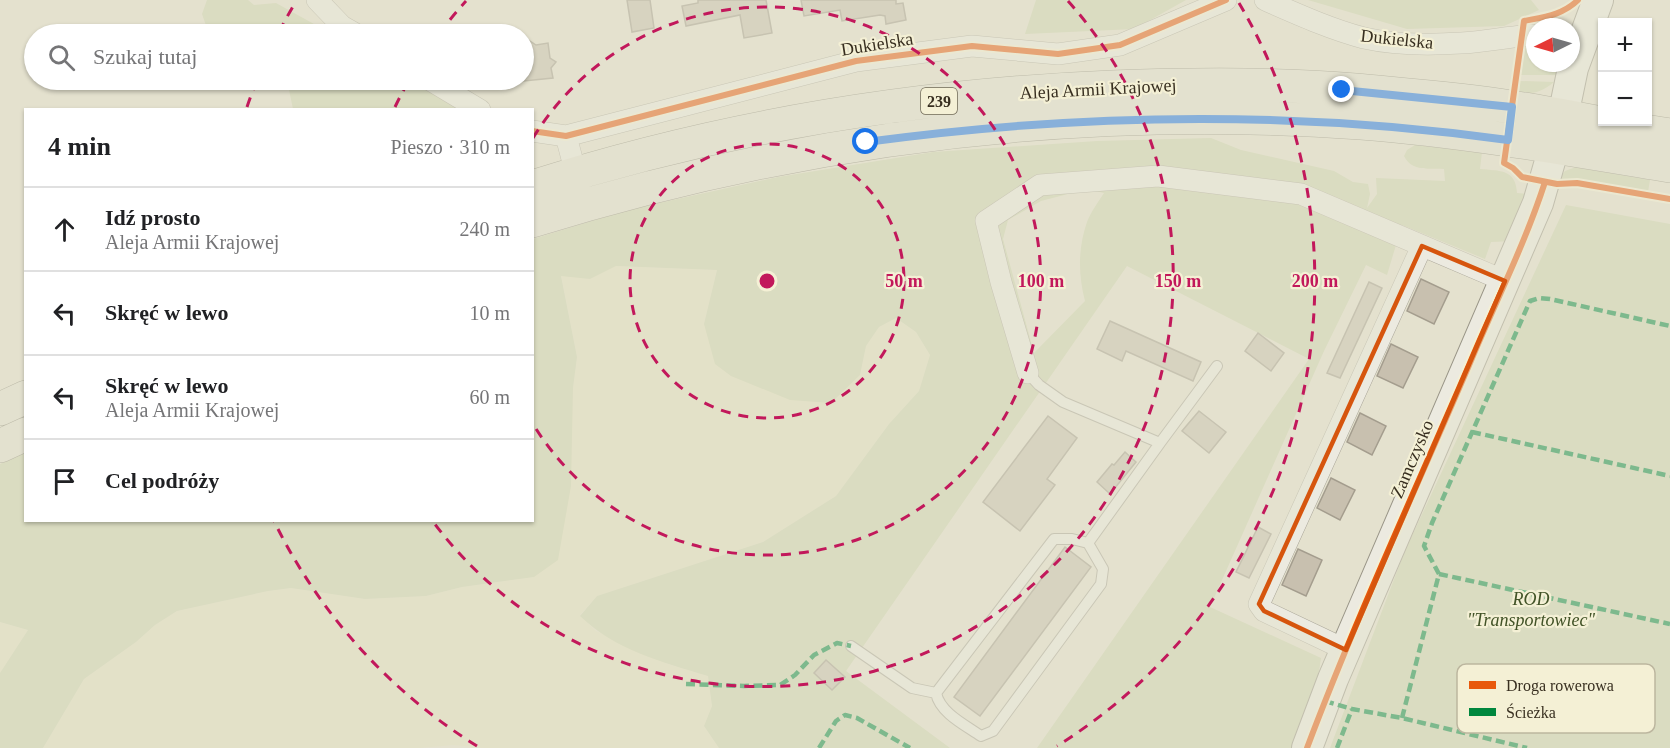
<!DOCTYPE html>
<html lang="pl">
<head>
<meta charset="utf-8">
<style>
	body { margin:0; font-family:"Times New Roman",serif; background:#f6f6f6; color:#202124 }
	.controls { position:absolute; right:18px; top:18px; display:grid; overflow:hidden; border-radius:0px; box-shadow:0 2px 4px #0004 }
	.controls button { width:54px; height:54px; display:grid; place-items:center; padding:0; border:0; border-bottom:2px solid #e0e0e0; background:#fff; color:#202124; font:30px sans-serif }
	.compass { position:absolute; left:1526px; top:18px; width:54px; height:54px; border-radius:50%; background:#fff; box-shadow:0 2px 4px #0004; rotate:265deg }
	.stop { position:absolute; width:18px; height:18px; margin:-14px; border:4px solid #1a73e8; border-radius:50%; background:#fff }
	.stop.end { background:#1a73e8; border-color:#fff; box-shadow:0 2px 6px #0008 }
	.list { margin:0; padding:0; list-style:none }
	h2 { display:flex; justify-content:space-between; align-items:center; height:78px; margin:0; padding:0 24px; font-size:26px }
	h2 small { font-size:20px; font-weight:400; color:#757577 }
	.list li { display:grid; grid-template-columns:39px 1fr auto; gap:18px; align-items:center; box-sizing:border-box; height:84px; padding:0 24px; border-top:2px solid #e0e0e0 }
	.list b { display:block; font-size:22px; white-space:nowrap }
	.list p { margin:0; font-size:20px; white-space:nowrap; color:#757577 }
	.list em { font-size:20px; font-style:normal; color:#757577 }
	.icon { flex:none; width:33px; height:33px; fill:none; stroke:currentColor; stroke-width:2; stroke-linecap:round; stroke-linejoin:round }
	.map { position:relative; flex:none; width:1670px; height:748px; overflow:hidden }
	.search { position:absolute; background:#fff; box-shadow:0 2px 4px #0004; left:24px; top:24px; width:510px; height:66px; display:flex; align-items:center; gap:15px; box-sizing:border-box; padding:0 21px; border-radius:33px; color:#757577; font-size:22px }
	.panel { position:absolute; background:#fff; box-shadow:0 2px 4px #0004; left:24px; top:108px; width:510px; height:414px; border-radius:0px }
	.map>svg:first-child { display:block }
</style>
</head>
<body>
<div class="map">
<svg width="1670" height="748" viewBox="0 0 1670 748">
	<rect width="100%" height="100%" fill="#e4e1ce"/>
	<path fill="#e3e1c0" d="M615 266 717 270 704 324 860 375 866 346 879 327 896 318 916 332 930 355 919 391 889 424 836 496 763 542 597 596 580 615 596 631 668 664 708 676 712 706 704 726 719 748H486L453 745 419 748H43L84 679 136 642 155 625 177 611 268 591 291 588 365 599 426 596 462 587 534 577 573 388 577 357 561 275 590 279Z
		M0 622 28 630 0 673Z"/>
	<path fill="#cfd4b1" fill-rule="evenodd" d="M207 0H248L254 5 276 3 332 34H209L202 14Z
		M1036 0H1186L1134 29 1025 34Z
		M1308 0H1531L1539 10 1504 26 1407 29Z
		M1525 44 1535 45V63H1560L1557 75H1520Z
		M287 80H408L461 109H293Z
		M1520 81 1554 82C1542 92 1534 94 1519 93Z
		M1211 138 1241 150 1334 171 1353 182 1368 184 1370 194 1367 208 1377 194 1376 178 1445 181 1444 169C1429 168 1412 172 1404 156L1407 150 1415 145 1482 152 1480 169C1500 171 1516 169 1517 193L1530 194 1514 241 1491 242 1485 259 1402 225 1387 275 1366 265 1324 351 1210 607 1321 658 1316 693 1297 748H1037L1309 359 1127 266 846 671 950 748H719L704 726 712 706 708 676C662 662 615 650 580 616L597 596 763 542 836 496 889 424 919 391 930 355 916 332 896 318 879 327 866 346 860 375 831 403 790 400 731 376 715 364 704 324 717 270 616 266 590 279 561 276 577 357 573 388 571 486 558 560 534 577 462 587 426 596 365 599 291 588 268 591 177 611 155 625 136 642 84 679 43 748H0V673L28 630 0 622V464L25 452 26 520H532L533 239 627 210 778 177 933 152 1097 141ZM1087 189 1104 193C1098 202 1091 212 1087 222 1078 248 1078 274 1085 301L1034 353 1003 239 1008 220 1041 201Z
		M1576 167 1650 180 1648 192 1577 180 1557 181 1565 171Z
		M1566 205 1670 224V748H1330L1404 553Z"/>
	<path fill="#c8c0af" stroke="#a49d8e" stroke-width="1.5" d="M627 0H650L654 28 632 32Z
		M698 0H766L772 33 744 38 740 15 686 26 682 6 698 3Z
		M801 0H896V4L903 3 906 20 886 24 885 16 880 15 842 21 840 10 804 16Z
		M524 37 536 45 548 43 550 58 556 62 551 68 553 78 524 81Z
		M1421 279 1449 292 1434 324 1407 311Z
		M1369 282 1382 288 1340 378 1327 373Z
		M1110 321 1201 362 1193 381 1126 351 1122 361 1097 349Z
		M1258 333 1284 353 1271 371 1245 351Z
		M1391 344 1418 357 1403 388 1377 376Z
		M1199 411 1226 432 1209 453 1182 431Z
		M1360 413 1386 426 1372 455 1347 442Z
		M1048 416 1077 438 1047 479 1055 485 1020 531 983 502Z
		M1125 452 1136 462 1110 494 1097 482 1112 464 1114 465Z
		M1331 478 1355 490 1340 520 1317 508Z
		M1258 527 1271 534 1249 578 1236 572Z
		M1065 547 1091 567 980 716 954 697Z
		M1298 549 1322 560 1306 596 1282 585Z
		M826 660 845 677 832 690 814 673Z"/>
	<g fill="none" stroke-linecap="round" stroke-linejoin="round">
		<defs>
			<path id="lane" d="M1028 373 1039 385 1063 402 1160 443 1217 366
				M1088 543 1103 569 1101 584 993 731 981 736C965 725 940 713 936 693L1054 539H1072L1088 543 1160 443
				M851 646 912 688 936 693"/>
			<path id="street" d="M317 0 342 26 356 34
				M1265 0C1297 14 1330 29 1364 38 1395 45 1430 45 1461 43 1486 42 1510 36 1535 35
				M430 80 480 110
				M532 131 566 136 856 61 972 46 1058 54 1120 45 1226 0
				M566 136 576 174
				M1028 373 1001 282 986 221 1040 185 1158 176 1301 194 1505 281
				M1346 650 1264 611 1259 604 1422 246"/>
			<path id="secondary" d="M1307 748 1333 679 1538 203 1563 116 1573 68 1598 0"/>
			<path id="primary" d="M532 187C720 127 916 95 1112 87 1193 84 1275 83 1355 90 1407 95 1460 99 1511 107 1564 115 1617 127 1670 135
				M532 221C803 137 1077 103 1361 123 1465 131 1567 149 1670 166
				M0 409 26 397
				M0 446 26 434"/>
		</defs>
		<use href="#lane" stroke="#a9a598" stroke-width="12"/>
		<use href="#street" stroke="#a9a598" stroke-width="22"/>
		<use href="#secondary" stroke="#999587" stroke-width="32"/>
		<use href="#primary" stroke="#8f8b7e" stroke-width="34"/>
		<use href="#lane" stroke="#eceae0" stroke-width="10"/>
		<use href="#street" stroke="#eceae0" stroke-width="21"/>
		<use href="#secondary" stroke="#eceae0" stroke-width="30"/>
		<use href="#primary" stroke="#e3e1d1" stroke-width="33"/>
		<path stroke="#00873e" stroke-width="4.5" stroke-dasharray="9 4.5" stroke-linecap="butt" d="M1472 432 1670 476
			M1439 574 1670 624
			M686 684 744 686 780 685 795 675 814 655 837 643 851 646
			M1325 701 1352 709 1402 718 1527 748
			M1402 718 1439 574 1424 546 1432 523 1530 301 1539 298 1550 299 1670 326
			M819 748 836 721 845 715 857 718 910 748
			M1337 748 1352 709"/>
		<defs>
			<path id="cycleway" d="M1578 0C1563 15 1544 17 1524 21L1504 163 1513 168 1522 177 1557 184 1577 183 1670 199
				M532 131 566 136 856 61 972 46 1058 54 1120 45 1226 0
				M1307 748C1356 618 1415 491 1470 363 1495 303 1525 244 1545 182"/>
		</defs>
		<use href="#cycleway" stroke="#f4f0d5" stroke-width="10"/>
		<use href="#cycleway" stroke="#e8590c" stroke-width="6"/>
	</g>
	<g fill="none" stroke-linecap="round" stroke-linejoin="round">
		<path stroke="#1a73e8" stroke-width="8" d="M866 142C1080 113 1294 110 1508 140L1512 107 1342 90"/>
	</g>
	<path d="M0 0H1670V748H0ZM1422 246 1505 281 1346 650 1264 611 1259 604Z" fill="#e4e1ce" fill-opacity=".55" fill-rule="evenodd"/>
	<path fill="none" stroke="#d6550e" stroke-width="4.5" stroke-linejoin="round" d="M1422 246 1505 281 1346 650 1264 611 1259 604Z"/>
	<g fill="none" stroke="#c2185b" stroke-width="3" stroke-dasharray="10 8">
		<circle cx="767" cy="281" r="137"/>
		<path d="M533 138A274 274 0 1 1 533 424"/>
		<path d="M395 107A411 411 0 0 1 408 82M439 34A411 411 0 0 1 466 1M1068 1A411 411 0 1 1 434 523"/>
		<path d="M477 746A548 548 0 0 1 274 521M247 107A548 548 0 0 1 257 80M279 32A548 548 0 0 1 295 3M1239 3A548 548 0 0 1 1057 746"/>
	</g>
	<g text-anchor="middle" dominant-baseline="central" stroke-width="4.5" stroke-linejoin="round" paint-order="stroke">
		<rect fill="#f4f0d5" stroke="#706956" stroke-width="1.5" x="921" y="88" width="36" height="26" rx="4.5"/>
		<g font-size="16" font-weight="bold" fill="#382f20">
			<text x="939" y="101">239</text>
		</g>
		<g font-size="18" fill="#382f20" stroke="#f4f0d5">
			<text transform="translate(1397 39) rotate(6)">Dukielska</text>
			<text transform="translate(877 44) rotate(-9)">Dukielska</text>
			<text transform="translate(1098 89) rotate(-3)">Aleja Armii Krajowej</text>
			<text transform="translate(1412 459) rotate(-67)">Zamczysko</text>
		</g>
		<g font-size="18" font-style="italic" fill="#425327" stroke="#f4f0d5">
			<text x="1531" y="599">ROD<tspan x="1531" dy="21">"Transportowiec"</tspan></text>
		</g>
	</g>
	<rect x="1457" y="664" width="198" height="69" rx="9" fill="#f4f0d5" stroke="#bcb69f" stroke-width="1.5"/>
	<rect x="1469" y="681" width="27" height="8" fill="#e8590c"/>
	<rect x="1469" y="708" width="27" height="8" fill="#00873e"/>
	<g font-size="16" fill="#382f20">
		<text x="1506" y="691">Droga rowerowa</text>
		<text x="1506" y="718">Ścieżka</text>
	</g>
	<circle cx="767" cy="281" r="9" fill="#c2185b" stroke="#f4f0d5" stroke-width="3"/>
	<g font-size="18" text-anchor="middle" font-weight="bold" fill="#c2185b" stroke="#f4f0d5" stroke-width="4.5" stroke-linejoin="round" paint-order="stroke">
		<text x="904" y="287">50 m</text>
		<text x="1041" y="287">100 m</text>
		<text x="1178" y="287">150 m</text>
		<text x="1315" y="287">200 m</text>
	</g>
</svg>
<div class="controls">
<button>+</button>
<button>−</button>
</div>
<svg class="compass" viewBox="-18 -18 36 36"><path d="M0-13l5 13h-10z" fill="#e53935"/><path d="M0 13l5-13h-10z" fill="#757577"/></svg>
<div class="stop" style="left:866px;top:142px"></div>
<div class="stop end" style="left:1342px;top:90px"></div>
<div class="search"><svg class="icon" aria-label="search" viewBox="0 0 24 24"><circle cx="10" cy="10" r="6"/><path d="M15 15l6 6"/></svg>Szukaj tutaj</div>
<section class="panel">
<h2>4 min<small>Pieszo · 310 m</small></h2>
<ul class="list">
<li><svg class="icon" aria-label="ahead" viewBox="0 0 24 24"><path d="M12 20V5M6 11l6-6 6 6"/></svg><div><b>Idź prosto</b><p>Aleja Armii Krajowej</p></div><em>240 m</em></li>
<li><svg class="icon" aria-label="left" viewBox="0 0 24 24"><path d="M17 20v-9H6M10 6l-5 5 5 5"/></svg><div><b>Skręć w lewo</b></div><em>10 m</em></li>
<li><svg class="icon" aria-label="left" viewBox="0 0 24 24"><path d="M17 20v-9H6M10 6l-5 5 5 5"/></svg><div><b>Skręć w lewo</b><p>Aleja Armii Krajowej</p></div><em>60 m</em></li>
<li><svg class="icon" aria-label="arrive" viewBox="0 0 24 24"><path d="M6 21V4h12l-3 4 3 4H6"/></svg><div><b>Cel podróży</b></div></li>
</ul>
</section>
</div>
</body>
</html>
